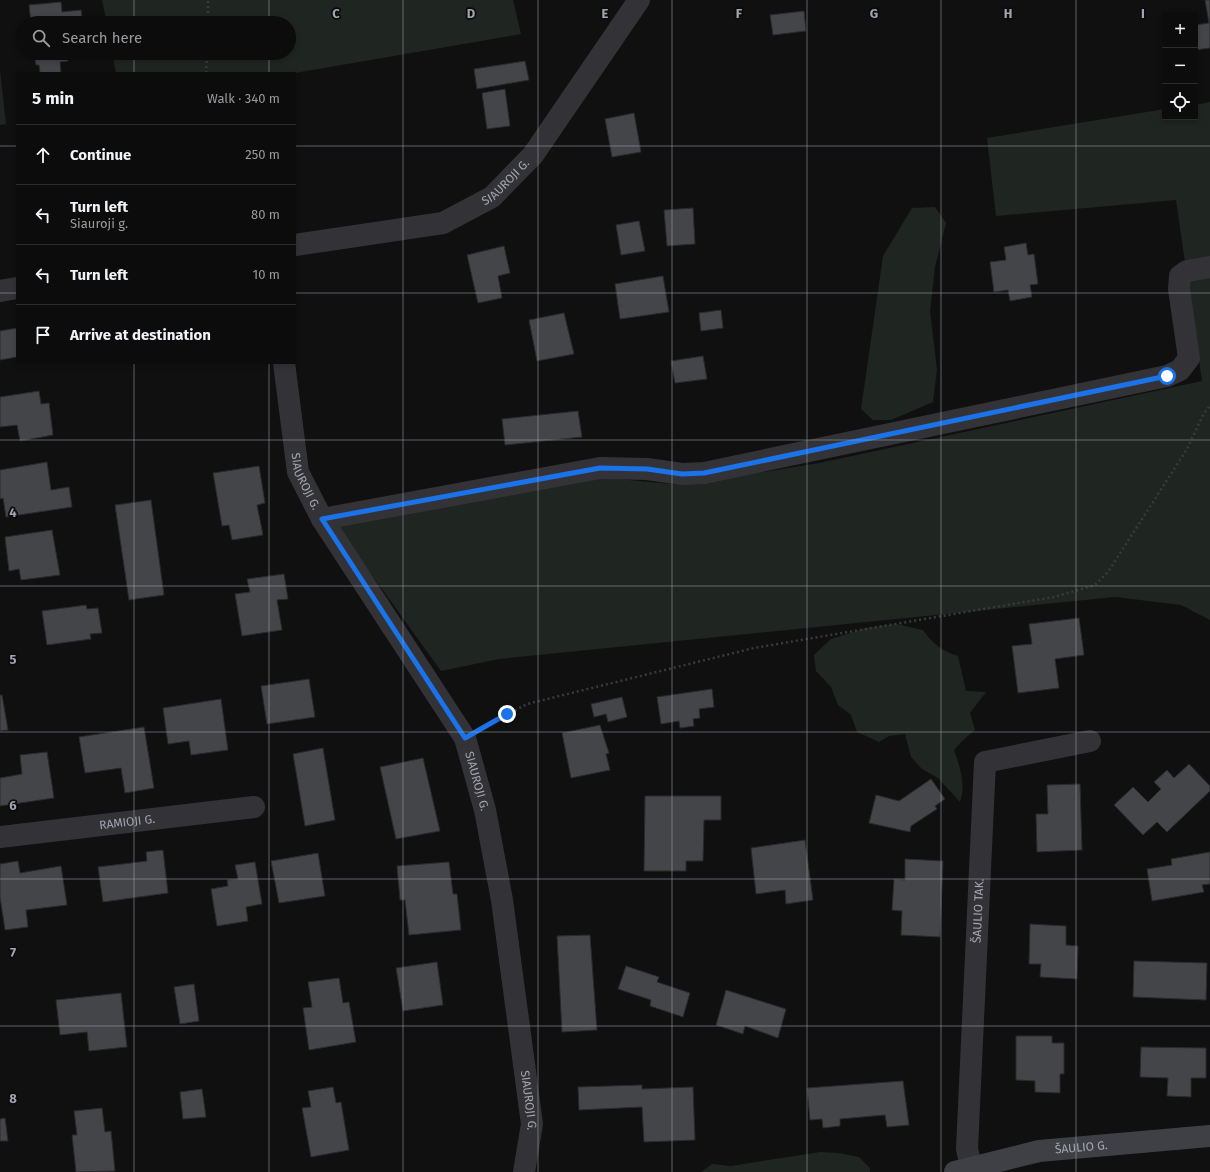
<!DOCTYPE html>
<html lang="en">
<head>
<meta charset="utf-8">
<style>
	body { margin:0; font-family:"Fira Sans",sans-serif; background:#151516; color:#f1f3f6 }
	.controls { position:absolute; right:12px; top:12px; display:grid; overflow:hidden; border-radius:0px; box-shadow:0 2px 6px #0003 }
	.controls button { width:36px; height:36px; display:grid; place-items:center; padding:0; border:0; border-bottom:1px solid #2c2c2e; background:#0c0c0d; color:#f1f3f6; font:20px sans-serif }
	.stop { position:absolute; width:12px; height:12px; margin:-9px; border:3px solid #1a73e8; border-radius:50%; background:#fff }
	.stop.end { background:#1a73e8; border-color:#fff; box-shadow:0 1px 4px #0008 }
	.list { margin:0; padding:0; list-style:none }
	h2 { display:flex; justify-content:space-between; align-items:center; height:52px; margin:0; padding:0 16px; font-size:17px }
	h2 small { font-size:13px; font-weight:400; color:#9a9b9d }
	.list li { display:grid; grid-template-columns:26px 1fr auto; gap:12px; align-items:center; box-sizing:border-box; height:60px; padding:0 16px; border-top:1px solid #2c2c2e }
	.list b { display:block; font-size:15px; white-space:nowrap }
	.list p { margin:0; font-size:13px; white-space:nowrap; color:#9a9b9d }
	.list em { font-size:13px; font-style:normal; color:#9a9b9d }
	.icon { flex:none; width:22px; height:22px; fill:none; stroke:currentColor; stroke-width:2; stroke-linecap:round; stroke-linejoin:round }
	.map { position:relative; flex:none; width:1210px; height:1172px; overflow:hidden }
	.search { position:absolute; background:#0c0c0d; box-shadow:0 2px 6px #0003; left:16px; top:16px; width:280px; height:44px; display:flex; align-items:center; gap:10px; box-sizing:border-box; padding:0 14px; border-radius:22px; color:#9a9b9d; font-size:15px }
	.panel { position:absolute; background:#0c0c0d; box-shadow:0 2px 6px #0003; left:16px; top:72px; width:280px; height:292px; border-radius:0px }
	.map>svg:first-child { display:block }
</style>
</head>
<body>
<div class="map">
<svg width="1210" height="1172" viewBox="0 0 1210 1172">
	<rect width="100%" height="100%" fill="#101011"/>
	<path fill="#1f2520" d="M102 0H513L521 34 295 73H116L112 53H289V23H107Z
		M0 70 6 124 0 125Z
		M1210 102V620L1181 605 1115 597 499 659 441 671 335 524 597 477 682 485 819 463 1202 381 1176 200 996 216 987 138 1165 109V117H1195V105Z
		M935 207 946 223 935 267 930 311 937 370 933 402 891 420H873L861 409 883 256 912 208Z
		M896 624 923 630C932 643 942 651 958 656L966 691 986 692 970 713 975 730 961 742 954 750C960 768 966 783 960 802L938 778 922 769 911 757 905 734 889 736 879 742 857 732 851 715 838 705 831 687 816 671 814 655 831 639 866 628Z
		M820 1152 839 1153 859 1157 870 1168V1172H701L712 1164 731 1166Z"/>
	<path fill="#444549" stroke="#2a2a2d" d="M1205 0H1210V48L1195 50V25L1209 23Z
		M61 2 62 12 81 10 83 23H31L29 5Z
		M804 11 806 31 773 35 770 15Z
		M34 53H67L68 61 60 62 61 73H40L39 65H36Z
		M525 61 529 80 477 89 474 69Z
		M505 89 510 126 487 129 482 93Z
		M634 113 641 152 612 157 605 119Z
		M693 208 695 244 667 246 664 210Z
		M639 221 645 251 621 255 616 225Z
		M1026 243 1028 255 1034 254 1038 284 1030 285 1032 297 1010 301 1008 290 994 292 990 262 1006 260 1004 247Z
		M504 246 510 273 498 276 502 298 478 303 467 255Z
		M663 276 669 312 620 319 615 284Z
		M721 310 723 328 701 331 699 313Z
		M564 313 574 354 537 361 529 320Z
		M17 328V357L0 360V331Z
		M703 356 707 379 675 383 671 361Z
		M39 391 41 404 49 403 53 435 20 441 17 425 0 427V397Z
		M578 411 582 437 505 445 502 419Z
		M47 462 51 490 69 487 72 507 6 517 3 498 0 499V470Z
		M259 466 265 503 257 505 263 535 232 540 229 525 222 526 213 473Z
		M151 500 164 595 129 600 115 505Z
		M52 530 60 575 21 580 19 569 9 571 5 537Z
		M284 574 288 599 277 600 282 630 242 636 235 594 250 592 247 579Z
		M86 605 87 609 98 608 102 633 90 634 91 639 47 645 42 611Z
		M1079 618 1084 655 1055 659 1059 688 1018 693 1012 646 1032 644 1029 624Z
		M309 679 315 717 267 724 261 686Z
		M712 689 714 707 699 709 700 718 693 719 694 726 680 728 679 721 661 724 657 697Z
		M0 695H2L8 730 0 731Z
		M622 697 627 717 608 722 606 714 594 717 591 704Z
		M221 699 228 750 191 755 189 741 168 744 163 708Z
		M600 725 609 753 606 754 610 770 571 778 562 733Z
		M144 727 154 788 125 793 121 768 85 773 79 737Z
		M323 748 335 820 305 826 293 754Z
		M47 752 54 798 0 806V778L22 774 20 755Z
		M423 758 440 831 396 839 380 767Z
		M1189 764 1210 786V791L1167 832 1157 822 1143 835 1114 805 1133 787 1148 802 1161 789 1154 782 1167 770 1174 778Z
		M931 779 945 799 935 806 937 809 911 826 910 832 869 823 876 795 899 801Z
		M1080 784 1082 850 1037 852 1036 814H1048L1047 785Z
		M645 796H721V820H704L703 861H686V871H644Z
		M805 840 813 900 786 904 785 890 756 894 751 848Z
		M163 850 168 893 103 902 98 867 147 861 146 852Z
		M1210 852V884L1202 885 1204 892 1152 901 1147 869 1172 865 1171 859Z
		M318 853 325 896 279 903 271 861Z
		M905 859 943 861 940 937 901 935 902 911 892 910 894 879 905 880Z
		M18 861 20 873 61 866 67 905 26 910 28 927 5 930 0 897V864Z
		M255 862 262 904 246 907 248 921 217 926 211 889 228 886 227 880 238 879 235 865Z
		M449 862 453 894H457L461 930 409 935 405 900H400L397 866Z
		M1030 924 1066 926V945L1078 946 1077 979 1040 977 1041 964H1029Z
		M590 935 597 1030 562 1032 557 936Z
		M1134 961 1207 963 1206 1000 1133 997Z
		M437 962 443 1005 403 1011 396 968Z
		M626 966 659 977 657 982 690 993 683 1017 650 1006 651 1000 618 989Z
		M339 978 343 1003 349 1002 356 1042 309 1050 303 1008 312 1007 308 982Z
		M194 984 199 1021 180 1024 174 987Z
		M726 990 786 1009 778 1038 745 1026 743 1034 716 1025Z
		M121 993 127 1047 89 1051 87 1032 60 1035 56 1000Z
		M1016 1036H1052V1043H1064V1074H1060V1093L1035 1092V1081L1016 1080Z
		M1141 1047 1206 1048V1078H1191V1097L1167 1096 1168 1078 1140 1077Z
		M903 1081 909 1125 887 1127 885 1115 840 1119V1126L823 1128 822 1119 810 1120 807 1088Z
		M642 1085V1089L693 1087 695 1140 644 1142 642 1107 579 1110 578 1087Z
		M333 1087 336 1103 341 1102 349 1150 311 1157 302 1108 311 1107 308 1091Z
		M202 1089 206 1117 183 1119 180 1092Z
		M102 1108 105 1132 111 1131 115 1171 76 1172 72 1135H77L74 1111Z
		M5 1118 8 1141H0V1119Z"/>
	<g fill="none" stroke-linecap="round" stroke-linejoin="round">
		<path stroke="#393a3e" stroke-width="2.5" stroke-dasharray="2 3" stroke-linecap="butt" d="M208 23V0
			M206 73 207 53
			M484 727 527 704 754 648 1054 597 1095 585 1108 572 1187 449 1204 413 1210 406"/>
		<g stroke="#333337" stroke-width="22">
			<path id="s1" d="M295 245 443 223 492 197 533 155 639 0"/>
			<path d="M0 291 17 288"/>
			<path id="s2" d="M284 363 298 472 322 519 465 738 485 810 502 900 532 1124 524 1172"/>
			<path d="M322 519 600 468 647 469 682 474 704 473 1167 376 1180 370 1189 358 1179 289 1180 276 1187 271 1210 267"/>
			<path id="s3" d="M0 837 254 807"/>
			<path id="s4" d="M971 1167 967 1149 985 762 1090 741"/>
		</g>
		<path stroke="#3f4045" stroke-width="22" id="s5" d="M955 1172 1039 1151 1210 1136"/>
	</g>
	<g fill="none" stroke-linecap="round" stroke-linejoin="round">
		<path stroke="#1a73e8" stroke-width="5" d="M507 714 465 738 322 519 600 468 647 469 682 474 704 473 1167 376"/>
	</g>
	<path fill="none" stroke="#a2a5b0" stroke-width="1" stroke-opacity="0.55" d="M134 0V23M269 0V23M403 0V1172M538 0V1172M672 0V1172M807 0V1172M941 0V1172M1076 0V1172M134 53V73M269 53V73M0 146H17M295 146H1210M0 293H17M295 293H1210M134 363V1172M269 363V1172M0 440H1210M0 586H1210M0 732H1210M0 879H1210M0 1026H1210"/>
	<g text-anchor="middle" dominant-baseline="central" stroke-width="3.5" stroke-linejoin="round" paint-order="stroke">
		<g font-size="12" fill="#a2a5b0" stroke="#0b0b0c">
			<text stroke="none"><textPath href="#s1" startOffset="225">SIAUROJI G.</textPath></text>
			<text stroke="none"><textPath href="#s2" startOffset="121">SIAUROJI G.</textPath></text>
			<text stroke="none"><textPath href="#s2" startOffset="469">SIAUROJI G.</textPath></text>
			<text stroke="none"><textPath href="#s3" startOffset="128">RAMIOJI G.</textPath></text>
			<text stroke="none"><textPath href="#s4" startOffset="257">ŠAULIO TAK.</textPath></text>
			<text stroke="none"><textPath href="#s2" startOffset="793">SIAUROJI G.</textPath></text>
			<text stroke="none"><textPath href="#s5" startOffset="129">ŠAULIO G.</textPath></text>
		</g>
	</g>
	<g font-size="13" text-anchor="middle" font-weight="bold" fill="#a2a5b0" stroke="#0b0b0c" stroke-width="3.5" stroke-linejoin="round" paint-order="stroke">
		<text x="336" y="18">C</text>
		<text x="471" y="18">D</text>
		<text x="605" y="18">E</text>
		<text x="739" y="18">F</text>
		<text x="874" y="18">G</text>
		<text x="1008" y="18">H</text>
		<text x="1143" y="18">I</text>
		<text x="13" y="517">4</text>
		<text x="13" y="664">5</text>
		<text x="13" y="810">6</text>
		<text x="13" y="957">7</text>
		<text x="13" y="1103">8</text>
	</g>
</svg>
<div class="controls">
<button>+</button>
<button>−</button>
<button><svg class="icon" aria-label="locate" viewBox="0 0 24 24"><circle cx="12" cy="12" r="6"/><path d="M12 2v4M12 18v4M2 12h4M18 12h4"/></svg></button>
</div>
<div class="stop" style="left:1167px;top:376px"></div>
<div class="stop end" style="left:507px;top:714px"></div>
<div class="search"><svg class="icon" aria-label="search" viewBox="0 0 24 24"><circle cx="10" cy="10" r="6"/><path d="M15 15l6 6"/></svg>Search here</div>
<section class="panel">
<h2>5 min<small>Walk · 340 m</small></h2>
<ul class="list">
<li><svg class="icon" aria-label="ahead" viewBox="0 0 24 24"><path d="M12 20V5M6 11l6-6 6 6"/></svg><div><b>Continue</b></div><em>250 m</em></li>
<li><svg class="icon" aria-label="left" viewBox="0 0 24 24"><path d="M17 20v-9H6M10 6l-5 5 5 5"/></svg><div><b>Turn left</b><p>Siauroji g.</p></div><em>80 m</em></li>
<li><svg class="icon" aria-label="left" viewBox="0 0 24 24"><path d="M17 20v-9H6M10 6l-5 5 5 5"/></svg><div><b>Turn left</b></div><em>10 m</em></li>
<li><svg class="icon" aria-label="arrive" viewBox="0 0 24 24"><path d="M6 21V4h12l-3 4 3 4H6"/></svg><div><b>Arrive at destination</b></div></li>
</ul>
</section>
</div>
</body>
</html>
